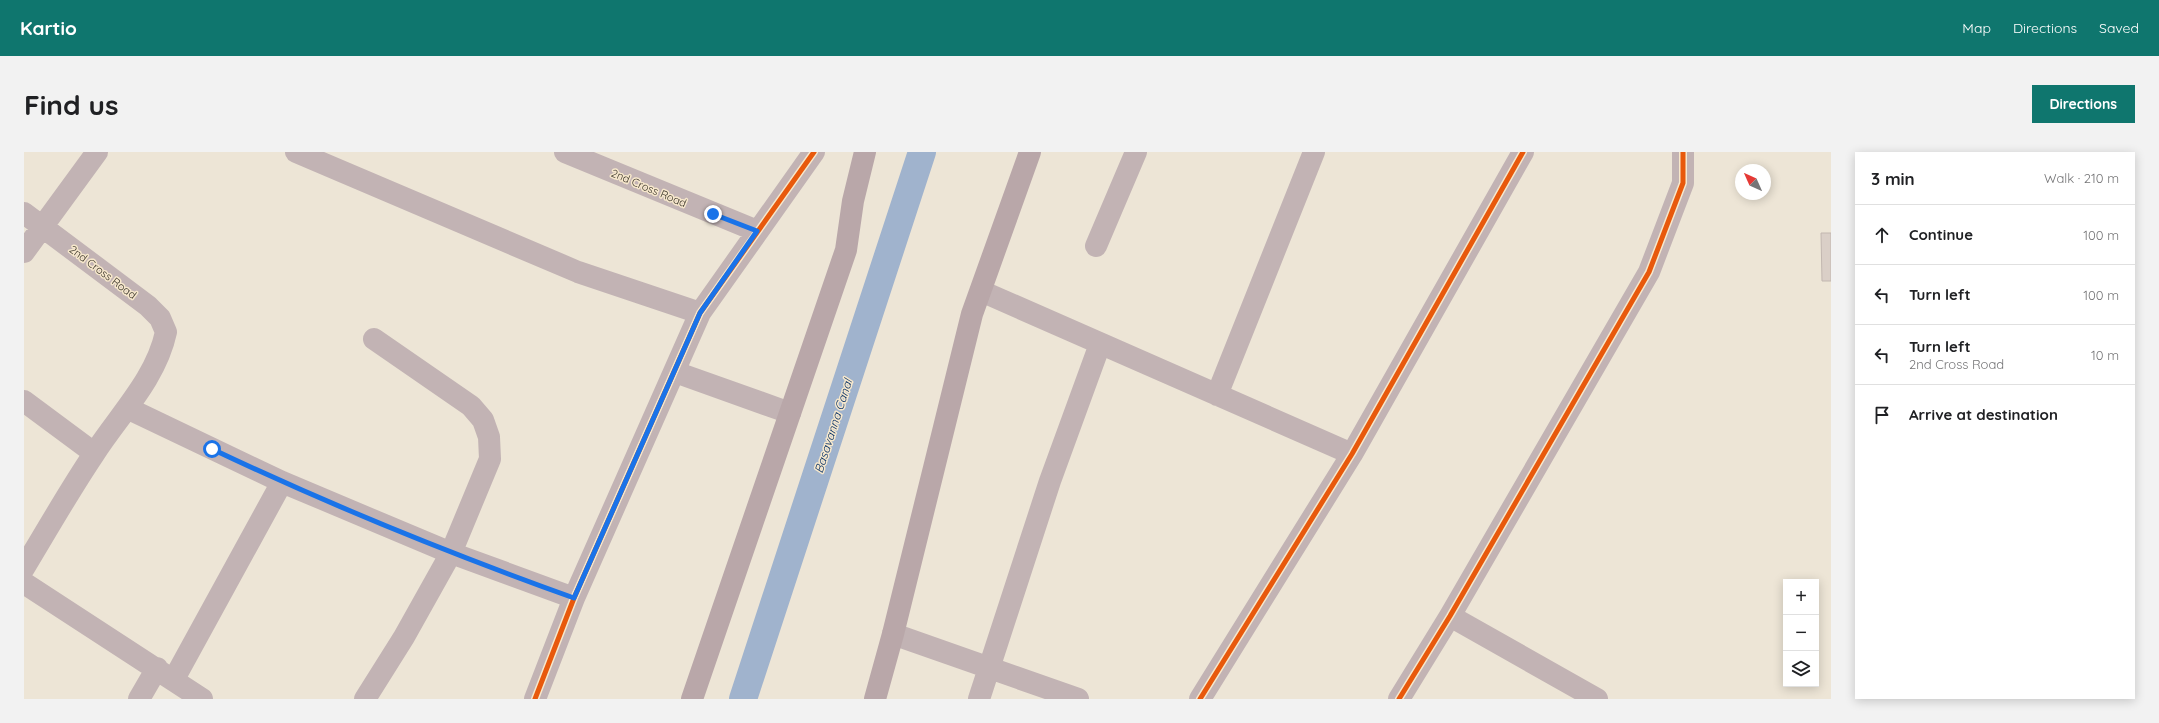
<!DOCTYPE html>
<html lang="en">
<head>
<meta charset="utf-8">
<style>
	body { margin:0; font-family:Quicksand,sans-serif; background:#f2f2f2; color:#202124 }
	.controls { position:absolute; right:12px; bottom:12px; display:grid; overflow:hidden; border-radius:0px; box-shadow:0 2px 10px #0003 }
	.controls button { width:36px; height:36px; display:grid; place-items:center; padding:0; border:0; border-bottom:1px solid #e0e0e0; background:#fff; color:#202124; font:20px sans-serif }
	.compass { position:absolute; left:1711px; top:12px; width:36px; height:36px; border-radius:50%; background:#fff; box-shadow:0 2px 10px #0003; rotate:315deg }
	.stop { position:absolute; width:12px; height:12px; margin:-9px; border:3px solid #1a73e8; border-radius:50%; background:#fff }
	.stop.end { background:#1a73e8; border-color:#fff; box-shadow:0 1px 4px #0008 }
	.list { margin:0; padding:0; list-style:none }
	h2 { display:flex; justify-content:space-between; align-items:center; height:52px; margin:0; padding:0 16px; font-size:17px }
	h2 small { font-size:13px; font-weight:400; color:#757577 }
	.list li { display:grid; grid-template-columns:26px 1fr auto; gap:12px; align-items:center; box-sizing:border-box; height:60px; padding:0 16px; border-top:1px solid #e0e0e0 }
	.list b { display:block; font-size:15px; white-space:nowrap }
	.list p { margin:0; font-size:13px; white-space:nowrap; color:#757577 }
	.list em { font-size:13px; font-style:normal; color:#757577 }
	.icon { flex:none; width:22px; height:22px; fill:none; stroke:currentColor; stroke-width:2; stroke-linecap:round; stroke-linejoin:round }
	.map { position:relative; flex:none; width:1807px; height:547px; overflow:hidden; border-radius:0px }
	header { display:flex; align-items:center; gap:24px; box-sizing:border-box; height:56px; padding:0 20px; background:#0f766e; color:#fff }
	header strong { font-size:19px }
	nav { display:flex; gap:22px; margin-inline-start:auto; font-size:14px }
	.intro { display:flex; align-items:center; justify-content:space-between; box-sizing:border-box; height:96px; padding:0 24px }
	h1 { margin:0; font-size:28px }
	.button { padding:10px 18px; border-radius:0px; background:#0f766e; color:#fff; font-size:14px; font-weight:700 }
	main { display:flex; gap:24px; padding:0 24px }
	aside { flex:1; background:#fff; border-radius:0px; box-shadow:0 2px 10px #0003 }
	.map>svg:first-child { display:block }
</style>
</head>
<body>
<header>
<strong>Kartio</strong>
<nav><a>Map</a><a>Directions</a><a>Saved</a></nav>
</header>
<div class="intro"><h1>Find us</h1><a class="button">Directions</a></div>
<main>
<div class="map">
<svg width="1807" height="547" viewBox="0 0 1807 547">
	<rect width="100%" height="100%" fill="#ede5d6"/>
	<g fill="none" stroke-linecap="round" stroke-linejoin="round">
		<path stroke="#a0b3cd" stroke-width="28" d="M719 547 898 0"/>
	</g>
	<path fill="#dacfc7" stroke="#c2b7b0" d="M1797 81H1807V129H1798Z"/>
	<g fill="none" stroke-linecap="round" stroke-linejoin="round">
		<path stroke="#c2b3b4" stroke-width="22" d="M272 0 554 120 676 161
			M541 0 733 79
			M0 61 124 154 136 166 142 180C132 227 95 263 70 302 45 339 23 378 0 416
			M1072 94 1112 0
			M0 100 73 0
			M957 139 1328 302
			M651 220 766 261
			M1193 243 1290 0
			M0 249 70 301
			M103 256 258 330 427 401 550 446
			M0 431 178 547
			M1426 464 1573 547
			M869 482 1054 547
			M150 527 258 330
			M115 547 133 516
			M341 547 380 485 427 401 466 307 465 285 459 268 447 254 350 187
			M511 547 550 446 676 161 790 0
			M955 547 1026 329 1076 192
			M1176 547 1328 302 1499 0
			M1375 547 1426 464 1625 120 1659 31V0"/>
		<path stroke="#b9a7a9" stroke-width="22" d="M668 547 822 98 829 49 841 0
			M851 547 869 482 948 162 1006 0"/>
		<defs>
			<path id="cycleway" d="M511 547 550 446 676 161 790 0
				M1176 547 1328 302 1499 0
				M1375 547 1426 464 1625 120 1659 31V0"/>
		</defs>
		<use href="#cycleway" stroke="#f7e8cc" stroke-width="8"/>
		<use href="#cycleway" stroke="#e8590c" stroke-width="5"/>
	</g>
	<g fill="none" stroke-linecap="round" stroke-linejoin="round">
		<path stroke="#1a73e8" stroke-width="5" d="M188 297C306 353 427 402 550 446L676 161 733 79 689 62"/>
	</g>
	<g text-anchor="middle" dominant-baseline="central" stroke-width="3" stroke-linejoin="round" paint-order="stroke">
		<g font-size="11" fill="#3a342a" stroke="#f7e8cc">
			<text transform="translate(625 36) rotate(23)">2nd Cross Road</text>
			<text transform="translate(79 120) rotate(37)">2nd Cross Road</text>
		</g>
		<g font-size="12" font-style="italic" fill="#0b3469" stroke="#f7e8cc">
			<text transform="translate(809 274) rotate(-72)">Basavanna Canal</text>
		</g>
	</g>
</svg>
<div class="controls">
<button>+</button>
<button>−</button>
<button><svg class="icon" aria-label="layers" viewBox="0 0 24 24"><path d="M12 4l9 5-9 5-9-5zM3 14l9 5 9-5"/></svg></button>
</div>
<svg class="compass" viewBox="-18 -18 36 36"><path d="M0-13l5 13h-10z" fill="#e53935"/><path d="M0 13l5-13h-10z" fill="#757577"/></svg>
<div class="stop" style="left:188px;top:297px"></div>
<div class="stop end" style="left:689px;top:62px"></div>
</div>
<aside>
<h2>3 min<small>Walk · 210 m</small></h2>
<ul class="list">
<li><svg class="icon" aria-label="ahead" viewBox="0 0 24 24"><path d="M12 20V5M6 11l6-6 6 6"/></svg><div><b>Continue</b></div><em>100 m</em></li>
<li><svg class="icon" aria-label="left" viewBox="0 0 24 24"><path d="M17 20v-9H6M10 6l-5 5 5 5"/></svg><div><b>Turn left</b></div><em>100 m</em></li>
<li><svg class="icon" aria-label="left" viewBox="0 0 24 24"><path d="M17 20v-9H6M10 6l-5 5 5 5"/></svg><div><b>Turn left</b><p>2nd Cross Road</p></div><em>10 m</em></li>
<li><svg class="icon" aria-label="arrive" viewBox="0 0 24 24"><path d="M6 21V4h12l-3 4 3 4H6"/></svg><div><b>Arrive at destination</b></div></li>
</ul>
</aside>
</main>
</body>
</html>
